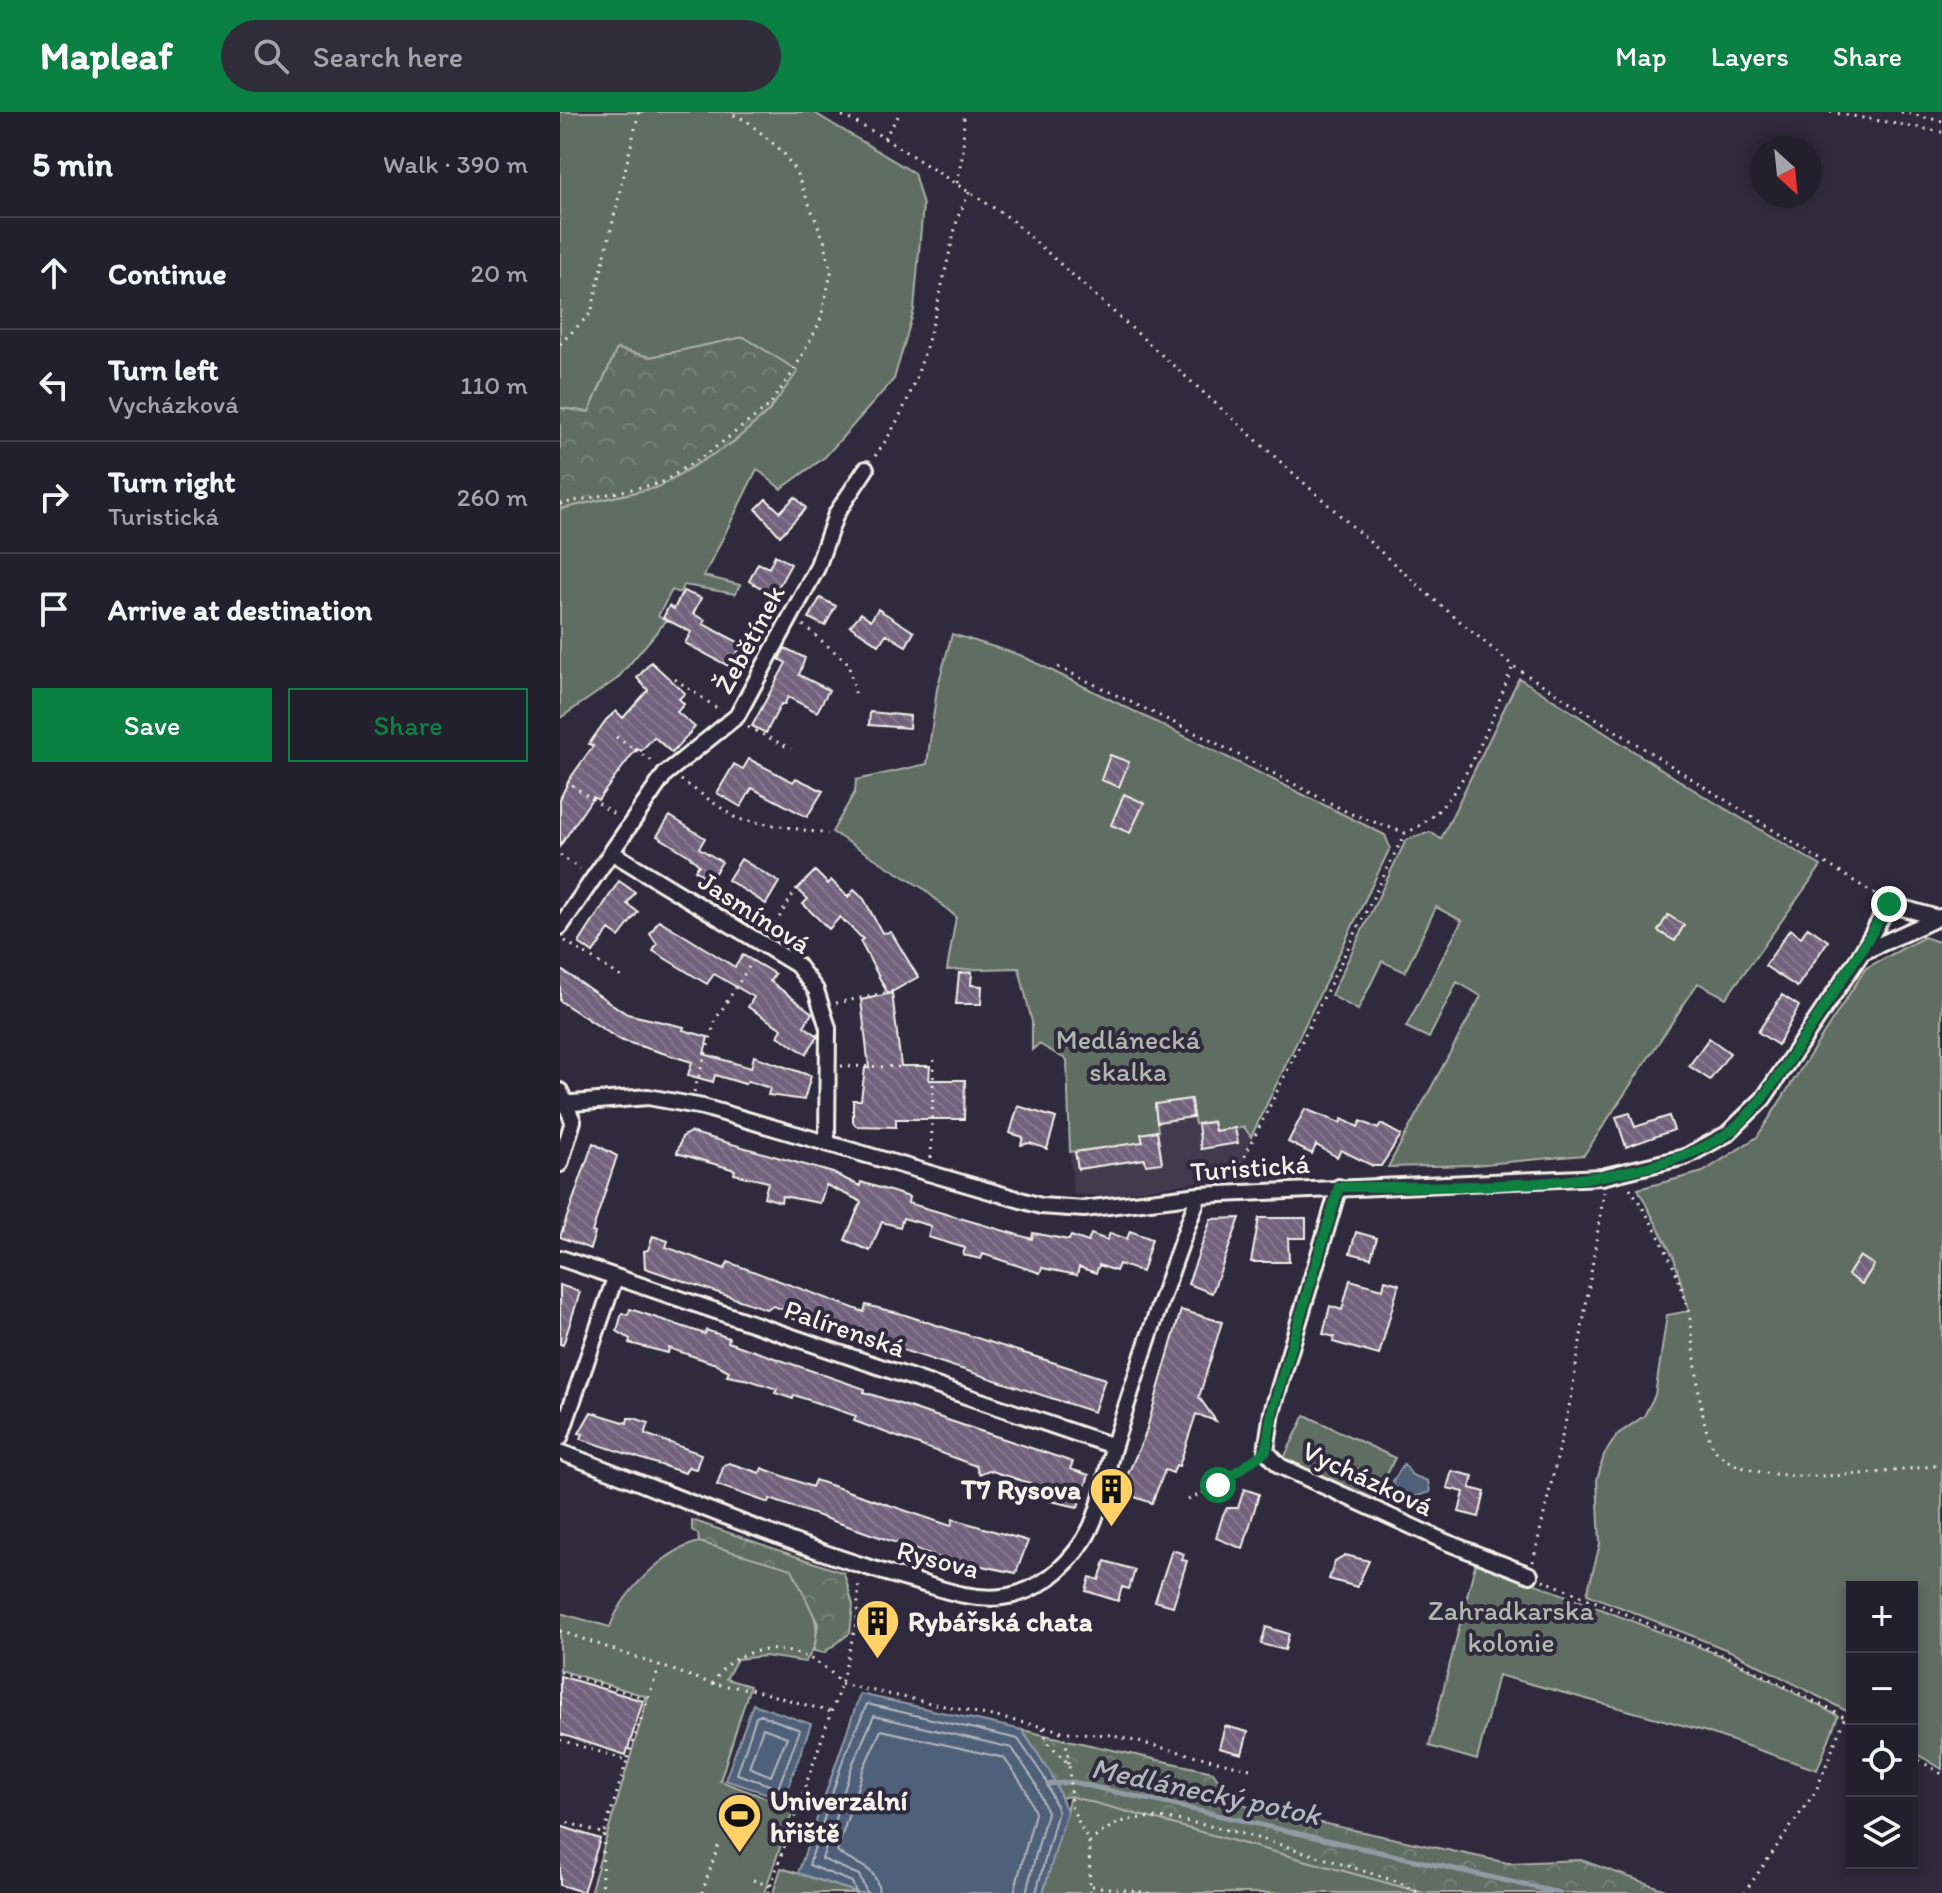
<!DOCTYPE html>
<html lang="en">
<head>
<meta charset="utf-8">
<style>
	body { margin:0; font-family:Itim,sans-serif; background:#2f2d3a; color:#f1f3f6 }
	.controls { position:absolute; right:24px; bottom:24px; display:grid; overflow:hidden; border-radius:0px; box-shadow:0 4px 12px #0003 }
	.controls button { width:72px; height:72px; display:grid; place-items:center; padding:0; border:0; border-bottom:2px solid #403e4a; background:#23202e; color:#f1f3f6; font:40px sans-serif }
	.compass { position:absolute; left:1190px; top:24px; width:72px; height:72px; border-radius:50%; background:#23202e; box-shadow:0 4px 12px #0003; rotate:153deg }
	.stop { position:absolute; width:24px; height:24px; margin:-18px; border:6px solid #0b8043; border-radius:50%; background:#fff }
	.stop.end { background:#0b8043; border-color:#fff; box-shadow:0 2px 8px #0008 }
	.list { margin:0; padding:0; list-style:none }
	h2 { display:flex; justify-content:space-between; align-items:center; height:104px; margin:0; padding:0 32px; font-size:34px }
	h2 small { font-size:26px; font-weight:400; color:#a3a3aa }
	.list li { display:grid; grid-template-columns:52px 1fr auto; gap:24px; align-items:center; box-sizing:border-box; height:112px; padding:0 32px; border-top:2px solid #403e4a }
	.list b { display:block; font-size:30px; white-space:nowrap }
	.list p { margin:0; font-size:26px; white-space:nowrap; color:#a3a3aa }
	.list em { font-size:26px; font-style:normal; color:#a3a3aa }
	.actions { display:flex; gap:16px; padding:24px 32px }
	.actions a { flex:1; padding:18px 0; border:2px solid #0b8043; border-radius:0px; text-align:center; font-size:28px; color:#0b8043 }
	.actions .main { background:#0b8043; color:#fff }
	.icon { flex:none; width:44px; height:44px; fill:none; stroke:currentColor; stroke-width:2; stroke-linecap:round; stroke-linejoin:round }
	.map { position:relative; flex:none; width:1382px; height:1781px; overflow:hidden }
	header { display:flex; align-items:center; gap:48px; box-sizing:border-box; height:112px; padding:0 40px; background:#0b8043; color:#fff }
	header strong { font-size:38px }
	nav { display:flex; gap:44px; margin-inline-start:auto; font-size:28px }
	.search { width:560px; height:72px; background:#2f2d3a; display:flex; align-items:center; gap:20px; box-sizing:border-box; padding:0 28px; border-radius:44px; color:#a3a3aa; font-size:30px }
	main { display:flex }
	aside { flex:1; background:#23202e }
	.map>svg:first-child { display:block }
</style>
</head>
<body>
<header>
<strong>Mapleaf</strong>
<div class="search"><svg class="icon" aria-label="search" viewBox="0 0 24 24"><circle cx="10" cy="10" r="6"/><path d="M15 15l6 6"/></svg>Search here</div>
<nav><a>Map</a><a>Layers</a><a>Share</a></nav>
</header>
<main>
<aside>
<h2>5 min<small>Walk · 390 m</small></h2>
<ul class="list">
<li><svg class="icon" aria-label="ahead" viewBox="0 0 24 24"><path d="M12 20V5M6 11l6-6 6 6"/></svg><div><b>Continue</b></div><em>20 m</em></li>
<li><svg class="icon" aria-label="left" viewBox="0 0 24 24"><path d="M17 20v-9H6M10 6l-5 5 5 5"/></svg><div><b>Turn left</b><p>Vycházková</p></div><em>110 m</em></li>
<li><svg class="icon" aria-label="right" viewBox="0 0 24 24"><path d="M7 20v-9h11M14 6l5 5-5 5"/></svg><div><b>Turn right</b><p>Turistická</p></div><em>260 m</em></li>
<li><svg class="icon" aria-label="arrive" viewBox="0 0 24 24"><path d="M6 21V4h12l-3 4 3 4H6"/></svg><div><b>Arrive at destination</b></div></li>
</ul>
<div class="actions"><a class="main">Save</a><a>Share</a></div>
</aside>
<div class="map">
<svg width="1382" height="1781" viewBox="0 0 1382 1781">
	<defs>
		<pattern id="forest-crowns" width="20" height="18" patternUnits="userSpaceOnUse" patternTransform="scale(2)"><rect width="20" height="18" fill="#606d62"/><path d="M2 6a3 3 0 1 1 6 0M12 15a3 3 0 1 1 6 0" fill="none" stroke="#778278"/></pattern>
		<pattern id="building-back-hatch" width="6" height="6" patternUnits="userSpaceOnUse" patternTransform="scale(2)"><rect width="6" height="6" fill="#72627d"/><path d="M-1 5l2 2M0 0l6 6M5-1l2 2" fill="none" stroke="#87798f"/></pattern>
	</defs>
	<rect width="100%" height="100%" fill="#2f2a3d"/>
	<filter id="ink" filterUnits="userSpaceOnUse"><feTurbulence type="fractalNoise" baseFrequency=".0125" numOctaves="2"/><feDisplacementMap in="SourceGraphic" scale="16" xChannelSelector="R" yChannelSelector="G"/><feConvolveMatrix kernelMatrix="1 2 1 2 8 2 1 2 1" color-interpolation-filters="sRGB"/></filter>
	<g filter="url(#ink)">
		<path fill="#433b50" d="M632 984 677 1010 690 1026 684 1063 542 1084 513 1082 510 1040 591 987Z"/>
		<path fill="#606d62" stroke="#aaafa5" stroke-width="2" d="M0 0H253L354 61 363 93 354 198 334 267 265 345 221 377 197 357 144 464 180 473 175 482 124 473 119 481 112 478 98 504 106 509 57 567 0 606V397L98 375 172 331 208 300 237 259 184 225 90 245 57 237 29 300 0 296Z
			M392 522 460 543 825 723 830 736 691 1025 684 1015 655 1019 653 1009 635 1012 630 988 595 993 598 1019 582 1022 583 1036 576 1032 510 1040 507 948 479 932 472 938V910L459 856 387 858 396 805 364 777 272 720 295 680 296 668 367 652 377 577Z
			M959 566 1139 681 1261 754 1166 886 1138 871 1024 1043 914 1053 828 1055 921 884 897 870 869 926 846 915 902 809 876 795 845 860 822 849 798 898 771 883 846 728 870 720 881 727Z
			M1364 825 1382 831V1657L1352 1639V1475H1292V1602L1175 1541 1027 1482 1040 1432 1037 1368 1044 1343 1058 1322 1084 1304 1095 1283 1107 1203 1129 1199 1114 1146 1078 1077 1143 1060 1197 1025 1306 856Z
			M745 1303 835 1346 814 1389 724 1346Z
			M139 1430 232 1456C247 1487 271 1519 245 1550L205 1544 177 1547 166 1567 190 1574 160 1669 234 1696 204 1781H30L88 1585 0 1558V1501L50 1515C62 1481 103 1439 139 1430Z
			M916 1449 1170 1547 1278 1604 1257 1658 1144 1619 938 1563 917 1648 869 1634Z
			M510 1684 864 1781H483Z
			M221 1756 299 1781H213Z"/>
		<path fill="url(#forest-crowns)" stroke="#aaafa5" stroke-width="2" d="M184 225 238 259 208 300 172 331 98 375 0 397V296L29 300 57 237 90 245Z
			M132 1408 284 1461 293 1493 290 1521 264 1541 254 1539 258 1512 232 1457 139 1430 138 1422 132 1418Z
			M462 1618 653 1660 668 1682 707 1706 752 1709 948 1751 1021 1748 1114 1781H864L510 1684 501 1686 491 1662Z"/>
		<path fill="#4f617a" stroke="#919ba6" stroke-width="2" d="M844 1352 852 1363 868 1369 870 1380 848 1387 836 1381 833 1369Z
			M300 1582 462 1618 491 1662 507 1699 483 1781H299L238 1761Z
			M193 1592 251 1612 224 1687 165 1668Z"/>
		<g fill="none" stroke-linecap="round" stroke-linejoin="round">
			<path stroke="#b2b7bc" stroke-width="2" d="M201 1603 240 1618 218 1676 177 1662 196 1605Z
				M203 1616 227 1625 211 1664 189 1655Z
				M296 1781 292 1770 249 1753 283 1648 307 1592 458 1627 484 1665 498 1699 476 1781
				M307 1781 299 1763 262 1747 293 1651 314 1604 452 1636 475 1670 487 1700 466 1781
				M319 1781C317 1750 293 1755 277 1739L304 1655 321 1618 444 1646 465 1676 475 1701 454 1781"/>
			<path stroke="#919ba6" stroke-width="5" d="M490 1672 513 1670 534 1675 1000 1781"/>
		</g>
		<path fill="url(#building-back-hatch)" stroke="#f4f1e8" stroke-width="2" d="M235 385 246 396 220 424 196 397 206 387 220 400Z
			M215 443 231 452 214 483 189 469 198 451 209 456Z
			M123 479 141 486 133 502 145 508 143 512 182 532 170 555 125 531 131 520 103 506 109 494 114 497Z
			M260 486 276 494 265 514 249 506Z
			M318 497 354 520 346 534 326 522 319 533 290 514 301 501 311 508Z
			M225 536 245 546 239 563 269 578 257 600 228 585 224 593 221 592 206 621 192 614 226 551 219 547Z
			M91 550 125 581 119 587 124 592 117 600 135 615 112 641 94 625 81 639 77 636 38 688 33 685 0 734V687L9 668 33 634 29 632 46 608 56 599 63 606 88 578 77 566Z
			M310 600 350 604 349 616 309 613Z
			M550 643 569 650 559 675 541 668Z
			M189 647 233 670 236 666 263 679 247 705 192 676 181 695 157 681 174 652 183 657Z
			M564 682 584 691 570 721 551 713Z
			M110 704 145 726 139 736 162 750 150 768 135 758 139 753 128 743 97 724Z
			M181 747 219 770 206 792 168 768Z
			M255 759 268 772 271 768 288 785 294 778 304 787 322 821 331 820 358 865 328 882 300 829 303 827 280 805 269 817 243 792 248 787 237 777Z
			M59 769 75 780 67 792 78 800 59 825 49 818 33 841 19 831Z
			M1108 803 1124 813 1115 829 1098 819Z
			M99 808 175 855 183 843 215 862 210 869 252 901 244 914 258 924 246 942 218 924 222 917 188 895 194 885 154 862 147 872 93 839 97 832 90 822Z
			M1248 815 1268 829 1237 875 1205 854 1230 817 1241 825Z
			M0 857 67 902 124 915 123 918 148 925 144 942 191 956 194 944 251 964 244 988 208 983 210 976 188 969 185 972 155 963 153 970 128 963 132 950 60 928 0 889Z
			M412 860 411 873 422 874 421 892H396L399 861Z
			M332 881 341 954H370L369 968H405L404 1007H336V1015L296 1014 293 1010V988H301L305 956H309L301 888Z
			M1222 883 1239 894 1218 933 1198 920Z
			M1149 926 1170 941 1150 968 1129 954Z
			M631 987 633 1005 597 1010 595 992Z
			M458 994 496 1006 487 1037 470 1031 461 1033 463 1025 450 1021Z
			M745 997 780 1011 782 1007 798 1015 801 1009 818 1017 821 1012 841 1023 821 1054H813L781 1038 777 1045 756 1033 752 1042 728 1030Z
			M1070 1001 1075 1015 1109 1004 1114 1018 1066 1035 1056 1005Z
			M653 1010 655 1019 675 1016 678 1031 641 1037 638 1012Z
			M597 1019 602 1051 586 1053 585 1047 518 1057 515 1040 583 1030 581 1022Z
			M130 1020 273 1061 300 1074 301 1070 349 1085 348 1091 472 1127 473 1121 509 1128 511 1124 528 1130 531 1122 547 1128 550 1121 567 1127 570 1119 592 1127 582 1160 559 1152 556 1159 539 1153 536 1161 519 1155 517 1163 482 1156 480 1161 423 1142 421 1147 403 1143 405 1136 368 1125 371 1114 343 1106 340 1115 322 1110 310 1139 285 1128 301 1090 296 1087 266 1073 260 1091 222 1084 221 1090 204 1085 208 1070 174 1062 175 1058 117 1041 122 1025Z
			M33 1031 57 1044 32 1120 35 1121 30 1137 0 1125Z
			M680 1106 652 1181 628 1172 651 1107Z
			M699 1106H746V1126H728L729 1150H691Z
			M796 1120 817 1126 811 1146 790 1141Z
			M93 1124 108 1129 106 1135 165 1157 168 1150 304 1200 306 1193 342 1202 545 1267 534 1300 318 1230 317 1235 231 1206 233 1201 213 1194 206 1197 85 1156 84 1139 88 1138Z
			M1300 1144 1314 1153 1302 1172 1288 1163Z
			M790 1168 823 1177 825 1168 839 1172 819 1243 773 1230 775 1225 763 1222 770 1194 782 1198Z
			M0 1173 20 1180 3 1233 0 1232Z
			M70 1197 145 1222 146 1218 169 1226 168 1230 305 1277 304 1280 513 1350 510 1357 529 1363 518 1395 477 1386 478 1383 469 1380 472 1372 429 1358 419 1362 416 1354 294 1309 296 1304 234 1283 233 1287 215 1281 217 1277 189 1268 167 1264 169 1259 156 1252 109 1236 108 1241 69 1231 70 1227 57 1219 62 1201 68 1203Z
			M621 1198 662 1210 639 1285 656 1309 636 1302 619 1354 616 1353 613 1361 605 1358 592 1391 560 1380 585 1323Z
			M31 1300 67 1311 68 1306H74L89 1311 85 1322 141 1342 136 1357 128 1355 125 1361 21 1327 23 1322 19 1321Z
			M169 1351 200 1361 202 1356 252 1375 255 1368 391 1414 393 1407 468 1429 456 1461 398 1449 397 1452 210 1387 209 1391 157 1373 164 1353Z
			M892 1359 913 1364 910 1376 925 1380 919 1405 899 1400 904 1380 887 1376Z
			M684 1377 699 1382 683 1437 656 1426 663 1403 667 1396H678Z
			M612 1438 624 1442 622 1448 627 1449 613 1494 595 1489Z
			M785 1443 809 1449 797 1475 769 1467 775 1449Z
			M545 1449 575 1458 569 1477 562 1475 558 1489 526 1479 530 1465 539 1468Z
			M706 1515 729 1522 725 1538 701 1532Z
			M0 1564 83 1589 66 1643 0 1622Z
			M665 1614 688 1620 682 1642 659 1636Z
			M0 1714 40 1727 23 1780 0 1773Z"/>
		<g fill="none" stroke-linecap="round" stroke-linejoin="round">
			<defs>
				<path id="street" d="M51 740 237 853 256 878 268 916 267 1031
					M0 815 105 662 177 604 257 456 276 402 306 357
					M1301 841 1380 805
					M0 979 13 1009 0 1052
					M0 992 88 985 143 995 481 1094 524 1097 639 1083 1042 1065 1125 1045 1167 1022 1203 987 1301 842 1329 792 1378 806
					M779 1075 712 1300 706 1339 720 1354 886 1430 970 1463
					M0 1146 553 1334
					M0 1326 55 1166
					M0 1340C117 1384 233 1435 354 1469 382 1477 412 1489 442 1485 477 1481 506 1456 524 1428 543 1398 544 1363 555 1330 581 1247 608 1164 639 1083"/>
			</defs>
			<use href="#street" stroke="#f4f1e8" stroke-width="20"/>
			<path stroke="#f4f1e8" stroke-width="3" stroke-dasharray="2 6" stroke-linecap="butt" d="M275 0 316 21 448 105 871 485 953 554 1316 783
				M1270 0 1382 20
				M1341 0 1382 9
				M324 26 341 0
				M397 71 403 41 404 0
				M0 232 31 201 79 0
				M315 344C366 276 377 187 398 105L410 79
				M0 392 101 371 148 341 209 294 233 260 260 210 271 161 265 131 236 60 223 40 187 9 168 0
				M243 513 288 551 296 584
				M498 555 654 630 789 701 845 721C903 699 930 608 953 554
				M115 567 161 599
				M188 615 231 637
				M56 625 95 651
				M121 668 177 707 268 722
				M12 673 57 704
				M0 743 20 757
				M211 819 240 771
				M5 829 63 866
				M276 891 339 878
				M281 954 342 955
				M134 980 156 907 195 845
				M371 1046 374 942
				M674 1066 845 721
				M1070 1076C1094 1112 1116 1153 1128 1196 1136 1229 1137 1316 1156 1339 1192 1381 1332 1359 1382 1353
				M628 1388 658 1373 693 1348
				M973 1450 1011 1286 1044 1080
				M983 1468 1171 1546 1292 1609
				M0 1519 153 1572 190 1577 271 1600
				M0 1560 90 1588
				M153 1572C177 1522 252 1531 281 1572L507 1620 550 1623 690 1657
				M483 1616 487 1630 509 1652 511 1694 529 1731 530 1781
				M500 1619 506 1630 509 1652
				M0 1628 67 1648 101 1549
				M1352 1644 1382 1662
				M0 1708 44 1722 67 1648
				M529 1731C540 1721 551 1713 565 1709 619 1692 779 1753 839 1770L859 1781
				M193 1768 210 1774
				M532 1774 590 1781
				M41 1781 44 1722
				M142 1781 158 1734
				M208 1781 281 1572 297 1508 299 1469
				M1184 1781 1256 1679 1285 1605"/>
			<use href="#street" stroke="#2f2a3d" stroke-width="14"/>
		</g>
	</g>
	<g fill="none" stroke-linecap="round" stroke-linejoin="round" filter="url(#ink)">
		<path stroke="#0b8043" stroke-width="10" d="M658 1373 706 1339 712 1300 779 1075C887 1073 1076 1083 1165 1023 1198 1000 1219 962 1241 930 1272 884 1302 839 1329 792"/>
	</g>
	<defs>
		<symbol id="building-pin" viewBox="-11 -11 22 30"><path d="M0 17L-7.5 6A9.5 9.5 0 1 1 7.5 6Z" fill="#ffd166" stroke="#2f2a3d"/><path d="M-4-6H4V6H1V3H-1V6H-4ZM-2.5-4.3h1.7v1.8h-1.7ZM.8-4.3h1.7v1.8H.8ZM-2.5-1h1.7V.8h-1.7ZM.8-1h1.7V.8H.8Z" fill="#111"/></symbol>
		<symbol id="stadium-pin" viewBox="-11 -11 22 30"><path d="M0 17L-7.5 6A9.5 9.5 0 1 1 7.5 6Z" fill="#ffd166" stroke="#2f2a3d"/><path d="M0-5a6.5 5 0 1 0 0 10a6.5 5 0 1 0 0-10ZM-3.5-1.8h7v3.6h-7Z" fill="#111"/></symbol>
	</defs>
	<g fill-rule="evenodd">
		<use href="#building-pin" x="526" y="1352" width="51" height="69"/>
		<use href="#building-pin" x="292" y="1484" width="51" height="69"/>
		<use href="#stadium-pin" x="154" y="1678" width="51" height="69"/>
	</g>
	<g text-anchor="middle" dominant-baseline="central" stroke-width="8" stroke-linejoin="round" paint-order="stroke">
		<g font-size="28" fill="#f4f1e8" stroke="#2f2a3d">
			<text transform="translate(189 527) rotate(-62)">Žebětínek</text>
			<text transform="translate(195 800) rotate(33)">Jasmínová</text>
			<text transform="translate(690 1055) rotate(-4)">Turistická</text>
			<text transform="translate(285 1216) rotate(19)">Palírenská</text>
			<text transform="translate(808 1366) rotate(25)">Vycházková</text>
			<text transform="translate(378 1447) rotate(14)">Rysova</text>
		</g>
		<g font-size="28" fill="#b1b6ac" stroke="#2f2a3d">
			<text x="568" y="927">Medlánecká<tspan x="568" dy="32">skalka</tspan></text>
			<text x="951" y="1498">Zahradkarska<tspan x="951" dy="32">kolonie</tspan></text>
		</g>
		<g font-size="28" font-weight="bold" fill="#f4f1e8" stroke="#2f2a3d" text-anchor="start">
			<text x="521" y="1377" text-anchor="end">T7 Rysova</text>
			<text x="348" y="1509">Rybářská chata</text>
			<text x="210" y="1688">Univerzální<tspan x="210" dy="32">hřiště</tspan></text>
		</g>
		<g font-size="30" font-style="italic" fill="#b2b7bc" stroke="#2f2a3d">
			<text transform="translate(646 1679) rotate(12)">Medlánecký potok</text>
		</g>
	</g>
</svg>
<div class="controls">
<button>+</button>
<button>−</button>
<button><svg class="icon" aria-label="locate" viewBox="0 0 24 24"><circle cx="12" cy="12" r="6"/><path d="M12 2v4M12 18v4M2 12h4M18 12h4"/></svg></button>
<button><svg class="icon" aria-label="layers" viewBox="0 0 24 24"><path d="M12 4l9 5-9 5-9-5zM3 14l9 5 9-5"/></svg></button>
</div>
<svg class="compass" viewBox="-18 -18 36 36"><path d="M0-13l5 13h-10z" fill="#e53935"/><path d="M0 13l5-13h-10z" fill="#a3a3aa"/></svg>
<div class="stop" style="left:658px;top:1373px"></div>
<div class="stop end" style="left:1329px;top:792px"></div>
</div>
</main>
</body>
</html>
